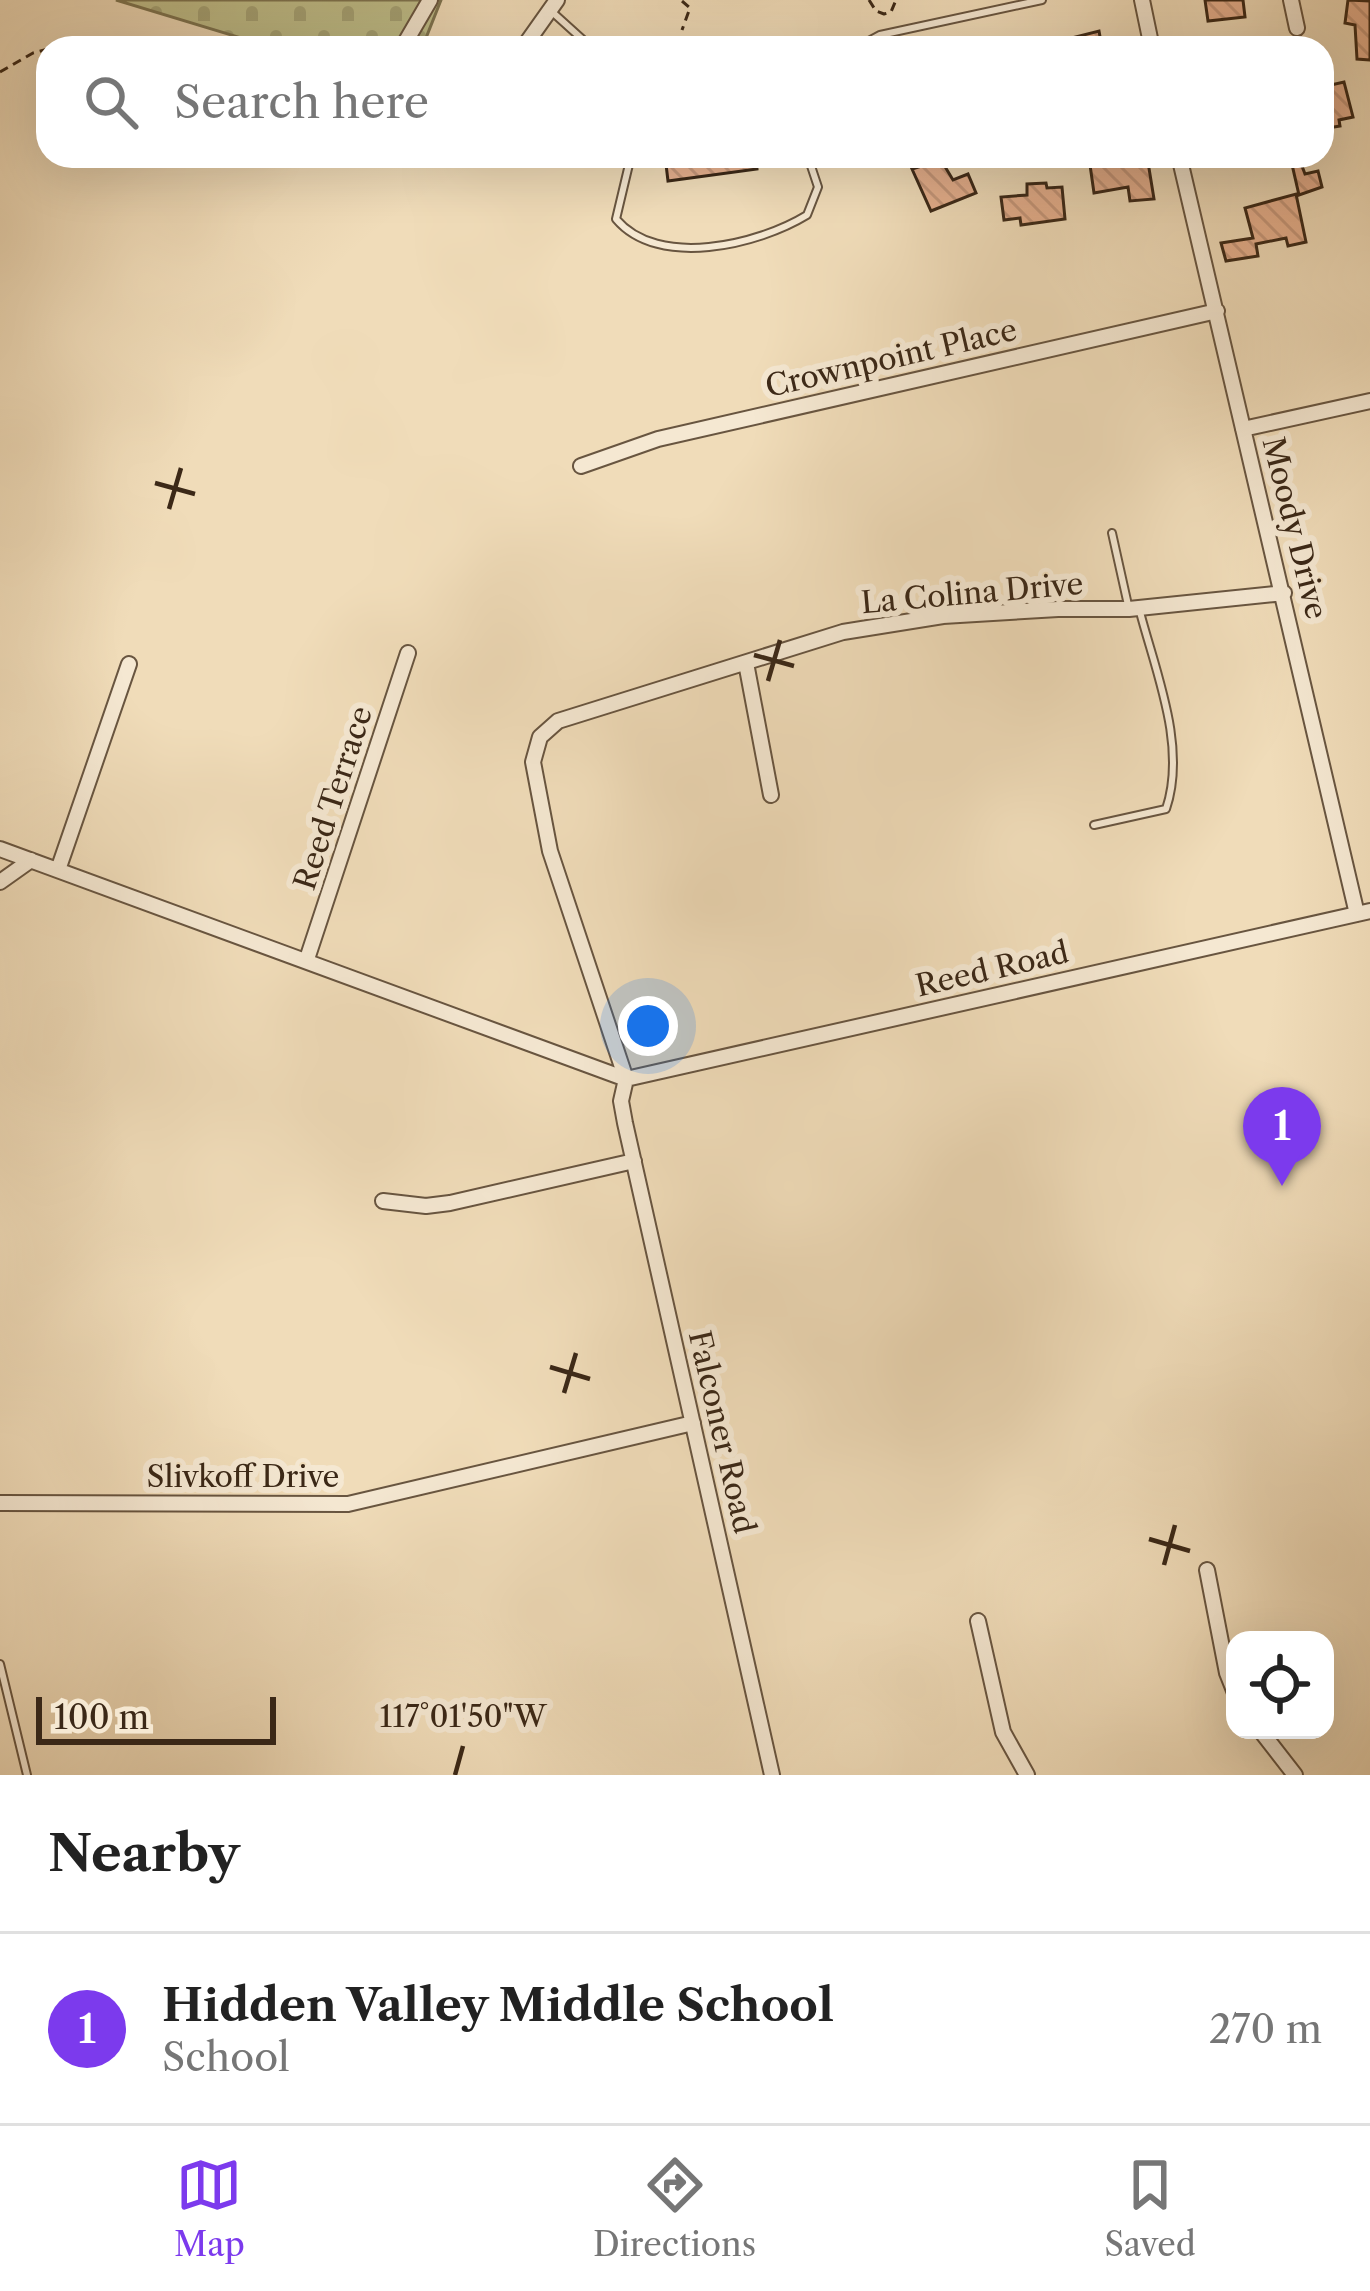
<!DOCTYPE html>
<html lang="en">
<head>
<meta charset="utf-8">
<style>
	body { margin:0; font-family:"Libre Caslon Text",serif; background:#f6f6f6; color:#222 }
	.controls { position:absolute; right:36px; bottom:36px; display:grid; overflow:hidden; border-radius:24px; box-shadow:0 12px 48px #0002 }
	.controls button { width:108px; height:108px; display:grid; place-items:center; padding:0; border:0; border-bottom:3px solid #e0e0e0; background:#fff; color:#222; font:60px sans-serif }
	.scale { position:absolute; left:36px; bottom:30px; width:240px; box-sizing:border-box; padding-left:12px; border:6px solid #3b2817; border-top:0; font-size:33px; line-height:42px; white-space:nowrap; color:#3b2817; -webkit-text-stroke:9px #f5e8d2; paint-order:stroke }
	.you { position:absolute; left:648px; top:1026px; width:42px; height:42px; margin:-30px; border:9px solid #fff; border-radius:50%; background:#1a73e8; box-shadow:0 0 0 18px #1a73e833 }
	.badge { display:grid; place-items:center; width:78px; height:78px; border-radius:50%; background:#7c3aed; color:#fff; font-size:39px; font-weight:700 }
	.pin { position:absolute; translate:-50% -99px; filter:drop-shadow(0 3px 6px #0008) }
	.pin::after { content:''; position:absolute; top:63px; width:42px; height:36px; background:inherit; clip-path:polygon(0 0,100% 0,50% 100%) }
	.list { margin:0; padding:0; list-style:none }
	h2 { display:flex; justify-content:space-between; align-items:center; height:156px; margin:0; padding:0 48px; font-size:51px }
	h2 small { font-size:39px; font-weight:400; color:#767676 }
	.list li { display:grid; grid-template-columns:78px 1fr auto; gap:36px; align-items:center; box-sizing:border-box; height:192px; padding:0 48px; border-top:3px solid #e0e0e0 }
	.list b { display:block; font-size:45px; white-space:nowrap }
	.list p { margin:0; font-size:39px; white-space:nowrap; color:#767676 }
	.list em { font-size:39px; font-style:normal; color:#767676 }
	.icon { flex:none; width:66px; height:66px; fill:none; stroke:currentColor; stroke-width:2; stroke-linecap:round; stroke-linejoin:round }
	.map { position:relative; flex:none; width:1370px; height:1775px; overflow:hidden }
	.search { position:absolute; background:#fff; box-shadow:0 12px 48px #0002; left:36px; right:36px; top:36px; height:132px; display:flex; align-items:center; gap:30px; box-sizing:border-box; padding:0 42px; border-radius:36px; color:#767676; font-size:45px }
	.sheet { height:348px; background:#fff }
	nav { display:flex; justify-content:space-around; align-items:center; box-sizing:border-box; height:168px; border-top:3px solid #e0e0e0; background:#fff; font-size:33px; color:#767676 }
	nav a { display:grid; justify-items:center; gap:6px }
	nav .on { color:#7c3aed }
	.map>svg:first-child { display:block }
</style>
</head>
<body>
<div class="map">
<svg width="1370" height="1775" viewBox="0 0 1370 1775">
	<defs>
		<pattern id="cemetery-stones" width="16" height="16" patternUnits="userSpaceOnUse" patternTransform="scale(3)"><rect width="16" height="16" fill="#bfbf8b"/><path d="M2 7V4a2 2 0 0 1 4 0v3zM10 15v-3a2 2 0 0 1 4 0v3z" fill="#a5a477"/></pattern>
		<pattern id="building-back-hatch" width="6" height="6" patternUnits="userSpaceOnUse" patternTransform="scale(3)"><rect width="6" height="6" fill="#e6b08e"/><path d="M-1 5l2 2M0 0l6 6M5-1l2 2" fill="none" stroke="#c6977a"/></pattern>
	</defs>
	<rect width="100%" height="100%" fill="#f0dcb9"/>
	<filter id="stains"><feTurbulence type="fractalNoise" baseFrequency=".00167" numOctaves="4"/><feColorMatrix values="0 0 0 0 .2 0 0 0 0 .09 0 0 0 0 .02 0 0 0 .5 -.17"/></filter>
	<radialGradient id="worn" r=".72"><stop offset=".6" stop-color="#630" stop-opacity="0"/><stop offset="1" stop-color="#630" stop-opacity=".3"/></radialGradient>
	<path fill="url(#cemetery-stones)" stroke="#7d7451" stroke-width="3" d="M116 0H441L422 48H274Z"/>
	<path fill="url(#building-back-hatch)" stroke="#3b2817" stroke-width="3" d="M1205 0H1243L1245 17 1208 21Z
		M1348 0 1370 1V60L1357 59 1355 25 1345 23Z
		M1099 31 1102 48H1060V41Z
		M1344 82 1353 117 1339 120 1340 126 1322 129V87Z
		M665 156H756L757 169 668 181Z
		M1106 156H1147L1154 199 1130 201 1128 187 1094 193 1090 165 1107 162Z
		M1299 158 1305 174 1318 171 1322 187 1299 195 1291 160Z
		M941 160 953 180 968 174 976 193 931 211 912 169Z
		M1046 183 1047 188 1062 187 1065 219 1021 225 1020 218 1004 220 1001 197 1027 195V184Z
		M1296 194 1306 242 1288 246 1286 238 1256 244 1258 256 1226 261 1221 243 1253 238 1245 208Z"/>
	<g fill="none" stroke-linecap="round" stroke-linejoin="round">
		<defs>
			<path id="lane" d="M550 10 592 48
				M856 48 880 35 1042 0
				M631 156 616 219C658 269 758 245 807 215L818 187 809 160
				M800 156 809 160 812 156
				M1112 533 1128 605
				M1094 825 1166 809C1187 747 1156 673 1140 612
				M0 1664 27 1775"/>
			<path id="street" d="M1142 0 1152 48
				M1291 0 1297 28
				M402 48 430 0
				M523 48 557 0
				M1179 156 1357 914
				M1243 429 1370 401
				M581 466 658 439 1217 311
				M746 663 771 795
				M0 849 626 1079
				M58 870 129 664
				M0 882 31 860
				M307 959 408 653
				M626 1079 550 851 533 762 540 737 558 721 843 632 943 616 1058 609H1129L1284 593
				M383 1201 426 1206 450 1203 634 1161
				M0 1503 348 1504 693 1423
				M1207 1570 1227 1673 1235 1693
				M978 1621 1003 1732 1027 1775
				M1260 1730 1295 1775
				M772 1775 625 1123 621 1101 626 1079 1370 911"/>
		</defs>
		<use href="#lane" stroke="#685540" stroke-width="10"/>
		<use href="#street" stroke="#685540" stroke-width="18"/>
		<path stroke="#3b2817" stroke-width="3" stroke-dasharray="9 6" stroke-linecap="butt" d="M869 0 876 11 884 14 891 12 896 0
			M682 1 690 8 682 30
			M53 48H79
			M0 72 33 53 48 49"/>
		<use href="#lane" stroke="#f5e8d2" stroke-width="6"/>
		<use href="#street" stroke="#f5e8d2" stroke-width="14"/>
	</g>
	<path fill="none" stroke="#3b2817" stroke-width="4.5" d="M155 483 195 494M169 509 181 468M754 655 794 666M768 681 780 640M550 1367 590 1379M564 1393 576 1353M1149 1539 1190 1551M1164 1565 1175 1525M455 1775 463 1746"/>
	<g text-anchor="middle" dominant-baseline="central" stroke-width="12" stroke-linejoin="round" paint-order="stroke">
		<g font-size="30" fill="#3b2817" stroke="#f5e8d2">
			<text transform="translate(891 358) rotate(-13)">Crownpoint Place</text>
			<text transform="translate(1295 528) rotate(76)">Moody Drive</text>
			<text transform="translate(972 593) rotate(-5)">La Colina Drive</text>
			<text transform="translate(333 798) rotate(-72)">Reed Terrace</text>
			<text transform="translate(992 969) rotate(-13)">Reed Road</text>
			<text transform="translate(722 1432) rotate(77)">Falconer Road</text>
			<text x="243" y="1476">Slivkoff Drive</text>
		</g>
	</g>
	<g font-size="30" text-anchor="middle" fill="#3b2817" stroke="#f5e8d2" stroke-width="12" stroke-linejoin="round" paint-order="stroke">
		<text x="463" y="1727">117°01'50"W</text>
	</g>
	<rect width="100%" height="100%" filter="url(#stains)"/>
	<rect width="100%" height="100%" fill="url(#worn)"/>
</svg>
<div class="controls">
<button><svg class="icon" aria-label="locate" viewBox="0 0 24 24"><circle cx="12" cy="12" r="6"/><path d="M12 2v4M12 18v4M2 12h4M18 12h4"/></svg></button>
</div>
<div class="scale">100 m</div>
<div class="you"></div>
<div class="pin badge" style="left:1282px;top:1186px">1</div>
<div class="search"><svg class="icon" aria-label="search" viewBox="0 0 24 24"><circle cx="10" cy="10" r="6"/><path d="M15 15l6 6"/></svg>Search here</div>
</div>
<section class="sheet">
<h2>Nearby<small></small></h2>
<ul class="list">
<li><span class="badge">1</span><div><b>Hidden Valley Middle School</b><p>School</p></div><em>270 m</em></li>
</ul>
</section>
<nav>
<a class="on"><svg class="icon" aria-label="map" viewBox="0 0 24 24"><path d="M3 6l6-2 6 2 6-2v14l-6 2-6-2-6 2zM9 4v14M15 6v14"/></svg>Map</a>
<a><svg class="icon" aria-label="directions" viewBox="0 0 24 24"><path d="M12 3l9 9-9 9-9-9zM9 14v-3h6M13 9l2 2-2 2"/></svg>Directions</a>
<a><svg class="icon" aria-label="saved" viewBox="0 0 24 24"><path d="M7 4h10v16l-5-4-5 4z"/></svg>Saved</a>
</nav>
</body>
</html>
